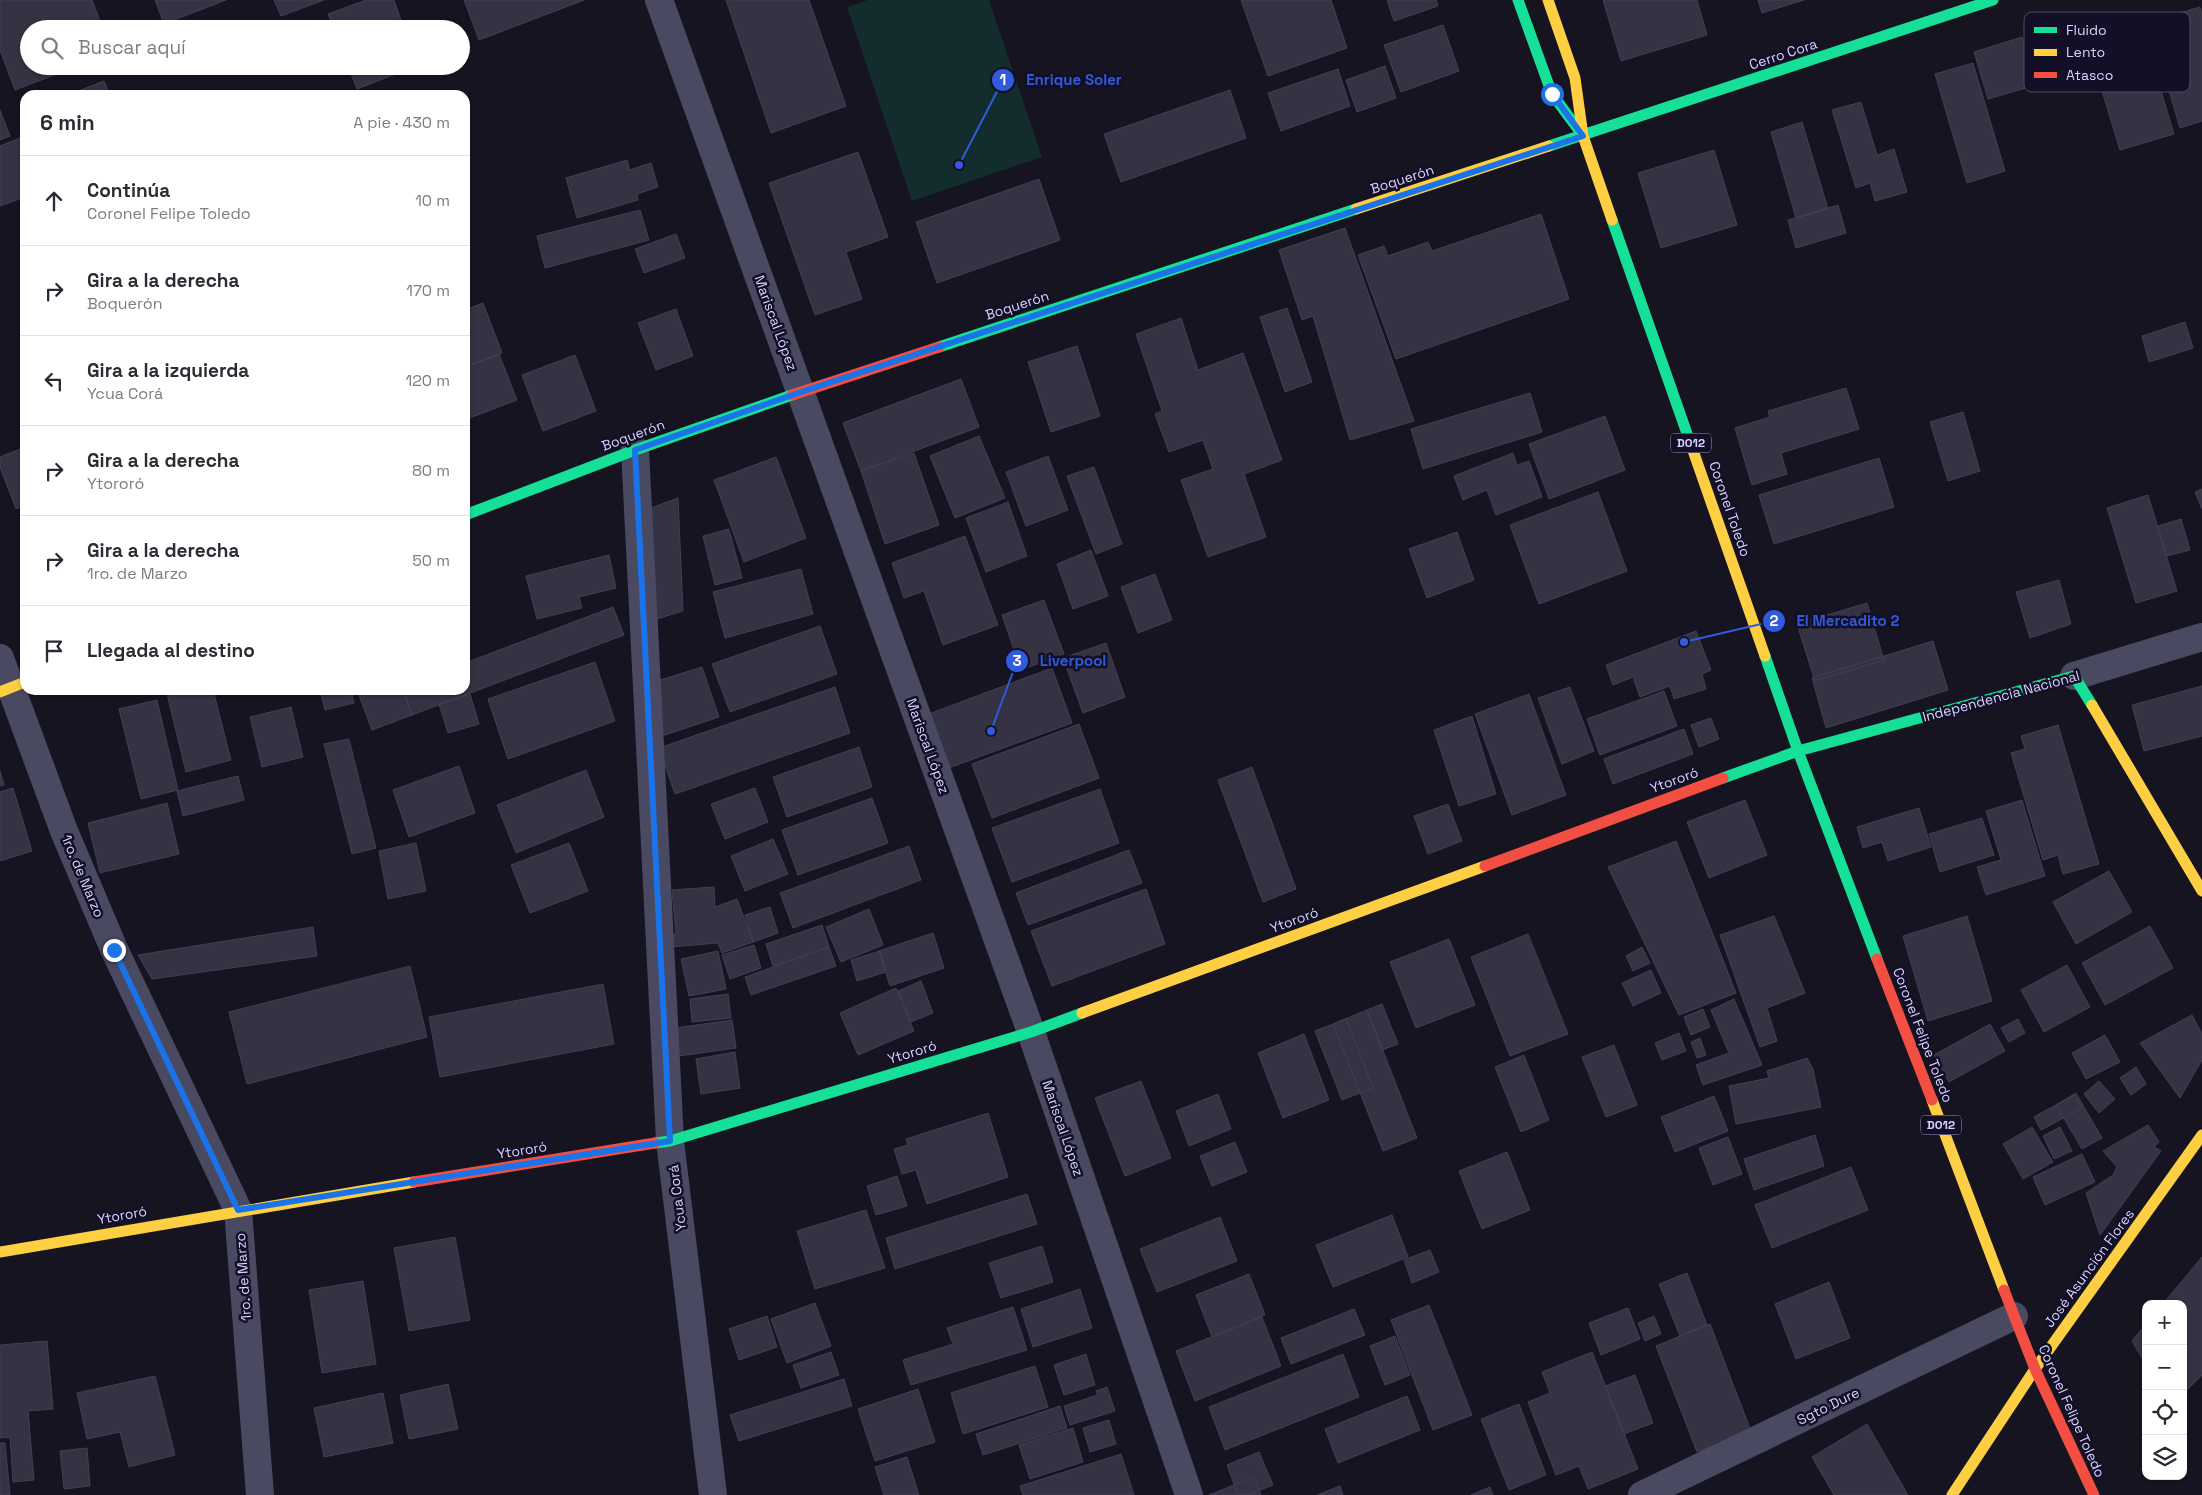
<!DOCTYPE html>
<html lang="es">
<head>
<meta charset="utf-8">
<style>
	body { margin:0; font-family:"Space Grotesk",sans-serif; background:#f2f2f3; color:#2b2b33 }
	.controls { position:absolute; right:15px; bottom:15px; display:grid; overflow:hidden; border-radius:10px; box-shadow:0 1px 4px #0004 }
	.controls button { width:45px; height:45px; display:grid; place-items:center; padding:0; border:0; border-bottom:1px solid #e1e1e2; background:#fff; color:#2b2b33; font:25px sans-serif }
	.stop { position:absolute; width:15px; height:15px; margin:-11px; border:4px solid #1a73e8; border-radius:50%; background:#fff }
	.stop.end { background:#1a73e8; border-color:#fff; box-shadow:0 1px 5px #0008 }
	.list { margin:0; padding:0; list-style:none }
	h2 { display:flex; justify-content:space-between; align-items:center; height:65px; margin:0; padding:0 20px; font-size:21px }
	h2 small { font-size:16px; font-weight:400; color:#7c7c81 }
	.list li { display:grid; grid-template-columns:32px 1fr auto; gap:15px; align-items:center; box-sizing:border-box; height:90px; padding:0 20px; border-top:1px solid #e1e1e2 }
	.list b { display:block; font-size:19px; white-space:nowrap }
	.list p { margin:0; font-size:16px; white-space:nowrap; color:#7c7c81 }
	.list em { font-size:16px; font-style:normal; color:#7c7c81 }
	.icon { flex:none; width:28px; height:28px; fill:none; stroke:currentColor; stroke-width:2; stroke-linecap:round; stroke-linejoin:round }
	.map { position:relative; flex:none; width:2202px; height:1495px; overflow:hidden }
	.search { position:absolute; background:#fff; box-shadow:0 1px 4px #0004; left:20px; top:20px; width:450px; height:55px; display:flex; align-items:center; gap:12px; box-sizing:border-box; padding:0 18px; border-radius:28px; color:#7c7c81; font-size:19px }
	.panel { position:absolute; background:#fff; box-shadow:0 1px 4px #0004; left:20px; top:90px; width:450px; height:605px; border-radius:15px }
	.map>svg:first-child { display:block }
</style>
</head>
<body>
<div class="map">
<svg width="2202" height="1495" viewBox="0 0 2202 1495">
	<rect width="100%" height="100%" fill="#161421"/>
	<path fill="#132c2d" d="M868 0H989L1042 157 912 201 847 7Z"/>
	<path fill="#343243" stroke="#433f54" d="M0 0H92L103 29H29V66H78L15 90 0 50Z
		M155 0H226L164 24Z
		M274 0H324L281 16Z
		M366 0H394L404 29H334L328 14Z
		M464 0H584L479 40Z
		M726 0H809L846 106 771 133Z
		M1241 0H1331L1347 48 1268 76Z
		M1387 0H1436L1438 6 1394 21Z
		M1603 0H1697L1707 35 1621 61Z
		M1758 0H1804L1762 13Z
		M2200 7 2202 15V121L2180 128 2149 22Z
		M2140 21 2174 134 2120 150 2086 38Z
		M1443 25 1459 71 1401 92 1384 45Z
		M2022 37 2036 85 1988 99 1974 52Z
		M1973 63 2005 171 1967 183 1935 74Z
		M348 66H416L357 89Z
		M1385 66 1396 98 1357 112 1346 80Z
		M1338 69 1350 106 1281 131 1268 93Z
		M104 81 110 95H68Z
		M1230 90 1246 138 1121 182 1104 134Z
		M1861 102 1877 155 1894 149 1907 192 1875 201 1870 183 1856 188 1832 110Z
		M0 110 10 136 0 140Z
		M1802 122 1828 209 1796 218 1771 132Z
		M25 136V197L0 206V146Z
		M1714 150 1737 225 1661 248 1638 173Z
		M858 152 888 237 846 252 862 299 815 315 769 183Z
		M627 160 630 170 651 163 658 187 637 194 638 200 577 218 566 178Z
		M1039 179 1060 240 937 283 916 222Z
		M1838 205 1846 233 1796 248 1788 220Z
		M640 210 649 240 545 268 537 236Z
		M1541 214 1569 299 1396 359 1358 255 1384 246 1388 256 1428 242 1432 251Z
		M1345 228 1414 421 1350 440 1313 316 1302 320 1279 250Z
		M676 234 685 258 644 273 635 249Z
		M483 303 502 353 465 367V310Z
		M1287 308 1312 382 1285 392 1260 317Z
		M676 309 693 356 656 370 638 323Z
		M1181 318 1198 370 1243 353 1282 460 1244 474 1266 537 1208 557 1181 480 1213 469 1203 440 1169 452 1155 414 1162 411 1136 334Z
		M2185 322 2193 348 2149 362 2142 336Z
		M1077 346 1100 416 1051 432 1028 362Z
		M499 354 517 400 467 419 465 412V367Z
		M575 355 596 411 543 431 522 375Z
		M961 379 979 427 861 471 843 423Z
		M1846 388 1859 429 1781 453 1787 474 1752 485 1735 428 1770 417 1768 411Z
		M1530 393 1542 432 1423 469 1411 429Z
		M1963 412 1980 471 1948 481 1930 422Z
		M1605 416 1625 470 1549 499 1529 444Z
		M979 436 1005 498 955 518 930 456Z
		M25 447V505L16 509 0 467V457Z
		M914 453 939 525 885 544 861 471Z
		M1513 453 1517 465 1529 461 1542 497 1496 515 1487 490 1463 500 1454 476Z
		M1048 456 1068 510 1026 526 1006 472Z
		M776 457 806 538 744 562 714 480Z
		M1879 458 1894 507 1774 544 1759 495Z
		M1094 467 1122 544 1096 554 1067 476Z
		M2202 489V509L2195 492Z
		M1598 492 1627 571 1539 604 1510 525Z
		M2148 495 2177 591 2136 603 2107 508Z
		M678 498 683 611 650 621 648 509Z
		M1008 502 1027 556 986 572 966 518Z
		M2181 519 2190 550 2166 556 2158 526Z
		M729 529 742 578 715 585 703 536Z
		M1457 532 1474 580 1427 598 1409 549Z
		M965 536 998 625 943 645 924 591 904 598 892 563Z
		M1091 550 1108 596 1073 609 1057 564Z
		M609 555 616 588 579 597 582 608 537 619 526 576Z
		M801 569 813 614 725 638 713 592Z
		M1155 574 1172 620 1138 633 1121 587Z
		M2059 580 2071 624 2030 638 2016 592Z
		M1044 600 1064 654 1021 670 1002 615Z
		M1867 603 1884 660 1815 681 1797 624Z
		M613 607 624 635 412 715 403 690H465V663Z
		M820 626 837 674 730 712 712 664Z
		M1696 631 1711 670 1702 674 1706 689 1674 699 1670 686 1640 697 1633 677 1613 685 1606 665Z
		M1933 641 1948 690 1826 728 1812 678Z
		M1106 643 1125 697 1083 713 1063 658Z
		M595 662 615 721 508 759 488 699Z
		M702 667 719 717 659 737 657 681Z
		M1052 668 1072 723 946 769 926 715Z
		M2202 686V736L2144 751 2132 705Z
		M835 687 850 733 675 794 659 748Z
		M1570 687 1594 751 1562 764 1538 698Z
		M166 690H213L231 760 186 772Z
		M320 690H351L354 703 325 710Z
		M357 690H403L412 715 372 730Z
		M1664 691 1677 726 1600 755 1587 719Z
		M470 694 479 724 448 733 439 704Z
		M1529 694 1566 795 1512 815 1475 714Z
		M157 700 178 790 141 799 119 709Z
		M291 707 303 757 262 767 250 717Z
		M1472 716 1496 794 1459 806 1434 730Z
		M1711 718 1719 739 1699 747 1691 725Z
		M1079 724 1099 778 992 818 972 764Z
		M2058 725 2099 864 2063 874 2058 855 2043 860 2011 753 2025 749 2021 736Z
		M1684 729 1693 754 1613 784 1604 759Z
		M349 739 376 848 352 854 324 744Z
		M859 747 872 787 787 817 773 777Z
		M459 766 475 813 409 837 393 790Z
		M1252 767 1296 889 1263 902 1218 780Z
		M586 770 604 817 516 853 497 805Z
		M0 771 4 785 0 786Z
		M238 776 244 800 183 816 177 791Z
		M13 788 32 851 0 861V792Z
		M755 788 768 822 725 839 711 804Z
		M1100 789 1119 843 1012 882 992 828Z
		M872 798 888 843 798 875 782 830Z
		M1745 800 1767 855 1709 878 1687 822Z
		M2022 800 2045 876 1986 895 1977 867 2001 860 1986 811Z
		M167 803 179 854 100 873 88 823Z
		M1448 804 1462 841 1428 854 1414 816Z
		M1919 808 1931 847 1888 861 1882 842 1863 848 1857 827Z
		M1982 818 1994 855 1940 872 1929 834Z
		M773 839 788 874 745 891 731 856Z
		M1676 841 1736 993 1679 1015 1608 867Z
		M416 843 426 891 388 899 379 851Z
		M569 843 588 891 530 913 511 865Z
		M909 846 921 880 793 928 780 893Z
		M1129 850 1142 883 1028 925 1016 893Z
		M2109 871 2132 912 2076 944 2053 902Z
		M714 887 715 907 737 899 753 942 722 953 718 943 671 947 670 934H676L672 890Z
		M1146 889 1165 944 1052 986 1031 931Z
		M770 907 778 933 753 942 745 915Z
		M869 909 883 945 841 962 826 927Z
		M1774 916 1805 993 1767 1008 1777 1041 1760 1047 1720 935Z
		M1967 916 1992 1001 1928 1021 1903 936Z
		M822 925 829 947 773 966 766 944Z
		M2150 926 2173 968 2105 1005 2082 963Z
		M313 927 317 956 152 979 138 955Z
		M933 933 944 968 890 986 879 951Z
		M1528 934 1568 1034 1510 1056 1471 957Z
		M1449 939 1475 1005 1416 1028 1390 962Z
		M754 945 761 968 730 979 722 955Z
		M829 947 836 966 751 995 745 977Z
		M1642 947 1650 963 1633 971 1626 956Z
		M718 951 726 989 689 996 681 959Z
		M880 951 886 972 857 981 851 960Z
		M2067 965 2090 1007 2044 1032 2021 990Z
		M410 966 427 1037 247 1084 229 1012Z
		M1651 970 1661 993 1633 1006 1622 983Z
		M921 981 933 1013 911 1022 898 991Z
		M603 984 614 1044 440 1077 429 1017Z
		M896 988 914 1031 858 1055 840 1013Z
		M728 994 731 1018 692 1022 690 999Z
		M1734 999 1762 1065 1703 1085 1696 1065 1729 1053 1711 1010Z
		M1382 1004 1398 1044 1382 1050 1367 1010Z
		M1703 1009 1710 1027 1691 1035 1684 1017Z
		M1367 1010 1417 1138 1383 1151 1333 1024Z
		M2192 1015 2202 1034V1060L2180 1098 2140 1043Z
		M1346 1019 1373 1088 1342 1100 1315 1031Z
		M2018 1019 2025 1033 2009 1042 2001 1028Z
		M732 1020 736 1048 679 1056 675 1028Z
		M1990 1024 2005 1051 1949 1082 1934 1055Z
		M1679 1033 1686 1051 1662 1060 1655 1043Z
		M1304 1034 1329 1100 1283 1118 1258 1053Z
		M2105 1035 2120 1062 2086 1079 2072 1053Z
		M1700 1038 1706 1055 1697 1058 1691 1042Z
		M1614 1045 1637 1105 1606 1117 1582 1057Z
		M735 1052 740 1088 701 1094 696 1059Z
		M1524 1055 1549 1120 1521 1132 1495 1067Z
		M1807 1058 1813 1069 1821 1107 1736 1124 1729 1086 1769 1078 1767 1071Z
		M2136 1067 2146 1084 2131 1095 2120 1078Z
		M1141 1081 1171 1158 1125 1176 1095 1098Z
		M2099 1081 2115 1099 2099 1113 2084 1094Z
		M2076 1093 2102 1138 2082 1149 2056 1105Z
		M1218 1094 1231 1129 1189 1146 1176 1111Z
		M2074 1095 2082 1108 2041 1130 2034 1117Z
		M1714 1096 1728 1131 1675 1152 1661 1117Z
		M988 1113 1008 1177 927 1204 916 1170 902 1174 894 1149 908 1145 906 1139Z
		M2148 1125 2159 1142 2154 1147 2161 1151 2100 1235 2086 1193 2113 1175 2117 1167 2103 1151Z
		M2032 1127 2053 1162 2023 1179 2003 1144Z
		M2060 1127 2072 1151 2054 1159 2043 1136Z
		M1815 1135 1824 1166 1754 1190 1744 1159Z
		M1728 1137 1742 1174 1713 1185 1699 1148Z
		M1235 1142 1247 1172 1212 1186 1200 1156Z
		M1507 1152 1530 1210 1482 1229 1459 1171Z
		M2082 1154 2095 1182 2045 1205 2033 1177Z
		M1851 1167 1868 1210 1772 1248 1755 1205Z
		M897 1176 907 1206 876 1215 867 1186Z
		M1027 1194 1037 1224 895 1269 886 1238Z
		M866 1210 885 1268 815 1289 797 1231Z
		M1392 1215 1408 1257 1333 1287 1316 1245Z
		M1220 1217 1237 1261 1157 1292 1140 1249Z
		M455 1237 470 1320 409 1331 394 1248Z
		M1042 1246 1053 1282 1001 1298 989 1263Z
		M1430 1250 1439 1272 1412 1283 1404 1260Z
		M2202 1257V1375L2183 1394V1304H2163Z
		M1687 1273 1707 1325 1680 1336 1659 1284Z
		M1249 1274 1265 1315 1212 1337 1196 1295Z
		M363 1281 376 1364 322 1373 309 1290Z
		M1829 1282 1850 1338 1796 1359 1775 1304Z
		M1080 1289 1092 1328 1033 1347 1021 1309Z
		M815 1303 831 1346 787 1363 771 1319Z
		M1429 1305 1472 1415 1433 1430 1391 1320Z
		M1013 1307 1027 1350 911 1385 903 1360 953 1344 947 1328Z
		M1628 1308 1640 1339 1601 1355 1589 1323Z
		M1354 1309 1365 1335 1291 1364 1281 1338Z
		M767 1316 777 1347 739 1360 729 1329Z
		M1654 1316 1661 1334 1645 1341 1638 1323Z
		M1262 1317 1281 1366 1195 1401 1176 1351Z
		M1710 1324 1751 1431 1697 1452 1656 1346Z
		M2146 1324V1365L2132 1341Z
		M1395 1336 1410 1375 1385 1385 1370 1346Z
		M47 1341 53 1409 28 1411 34 1480 13 1482 10 1437 0 1438V1345Z
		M831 1352 839 1375 801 1388 793 1365Z
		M1592 1352 1638 1469 1588 1489 1579 1466 1556 1475 1528 1402 1550 1393 1542 1372Z
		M1086 1354 1095 1385 1064 1395 1054 1365Z
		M1343 1354 1359 1397 1225 1450 1209 1407Z
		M1035 1366 1048 1407 963 1434 951 1393Z
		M1635 1375 1653 1423 1624 1434 1605 1386Z
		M155 1376 175 1455 129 1467 120 1432 87 1439 77 1393Z
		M844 1379 852 1406 739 1441 730 1415Z
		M448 1384 458 1429 409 1439 400 1395Z
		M1107 1387 1115 1411 1070 1425 1064 1406 1098 1395 1096 1391Z
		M918 1389 935 1442 875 1461 858 1409Z
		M383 1393 393 1443 324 1457 314 1408Z
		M1407 1396 1420 1430 1338 1463 1325 1429Z
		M1519 1404 1546 1475 1509 1490 1481 1419Z
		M1060 1406 1067 1428 983 1455 976 1434Z
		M1109 1420 1116 1444 1090 1452 1083 1428Z
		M1867 1424 1908 1495H1834L1812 1457Z
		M1073 1428 1083 1462 1030 1479 1019 1445Z
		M0 1443H5L10 1495H0Z
		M87 1448 90 1486 64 1489 60 1451Z
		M1259 1452 1273 1485 1247 1495H1238L1227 1465Z
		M1121 1454 1134 1495H1023L1020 1486Z
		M907 1457 919 1495H884L875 1467Z
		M1254 1477 1261 1495H1209Z
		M1340 1486 1343 1495H1317Z
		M1490 1487 1493 1495H1471Z"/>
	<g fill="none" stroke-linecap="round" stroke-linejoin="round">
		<path stroke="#4a4962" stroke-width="28" d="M659 0 1031 1032 1189 1495
			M635 450 670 1141 713 1495
			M0 658 64 831 114 949 238 1210 260 1495
			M2074 676 2202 637
			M1642 1495 2014 1316"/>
		<path stroke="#16e098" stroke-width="11" d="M1518 0 1552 94 1581 133
			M1549 146 1993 0
			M1612 220 1690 442
			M939 347 1356 209
			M465 515 635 450 792 395
			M1765 656 1798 751 1877 959
			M1723 778 1798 751 2074 676 2092 705
			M655 1143 670 1141 1031 1032 1082 1013"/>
		<path stroke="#ffcf43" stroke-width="11" d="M1548 0 1575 78 1583 136 1612 220
			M1356 209 1549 146
			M1690 442 1765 656
			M0 692 25 682
			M2092 705 2202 891
			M1082 1013 1485 866
			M1932 1100 2004 1290
			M0 1252 414 1182
			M1952 1495 2035 1369 2202 1135"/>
		<path stroke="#f24e42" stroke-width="11" d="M792 395 939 347
			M1485 866 1723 778
			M1877 959 1932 1100
			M414 1182 655 1143
			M2004 1290 2035 1369 2094 1495"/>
	</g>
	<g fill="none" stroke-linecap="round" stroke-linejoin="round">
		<path stroke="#1a73e8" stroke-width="6" d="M114 950 238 1210 670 1141 635 450 801 392 1583 136 1552 94"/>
	</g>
	<g text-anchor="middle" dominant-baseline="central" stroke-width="5" stroke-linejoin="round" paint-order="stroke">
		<g fill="#130f26" stroke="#9e99be" stroke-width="1">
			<rect x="1671" y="433.5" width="40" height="19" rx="4"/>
			<rect x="1921" y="1115.5" width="40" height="19" rx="4"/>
		</g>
		<g font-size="12" font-weight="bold" fill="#d9d4ff">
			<text x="1691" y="443">D012</text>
			<text x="1941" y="1125">D012</text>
		</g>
		<g font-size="14" fill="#d9d4ff" stroke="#130f26">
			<text transform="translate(1783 54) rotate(-18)">Cerro Cora</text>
			<text transform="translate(1402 179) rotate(-18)">Boquerón</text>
			<text transform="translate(1017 305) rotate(-18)">Boquerón</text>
			<text transform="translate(776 323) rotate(70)">Mariscal López</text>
			<text transform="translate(633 435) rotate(-20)">Boquerón</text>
			<text transform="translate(1730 509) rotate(71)">Coronel Toledo</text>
			<text transform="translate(2001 696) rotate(-15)">Independencia Nacional</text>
			<text transform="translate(928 746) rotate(70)">Mariscal López</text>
			<text transform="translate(1674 780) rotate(-20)">Ytororó</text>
			<text transform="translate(83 876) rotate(67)">1ro. de Marzo</text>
			<text transform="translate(1294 920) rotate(-20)">Ytororó</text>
			<text transform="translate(1923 1035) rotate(69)">Coronel Felipe Toledo</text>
			<text transform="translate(912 1052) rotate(-17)">Ytororó</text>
			<text transform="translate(1063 1128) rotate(71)">Mariscal López</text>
			<text transform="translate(522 1150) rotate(-9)">Ytororó</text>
			<text transform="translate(677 1198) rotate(-97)">Ycua Corá</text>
			<text transform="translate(122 1215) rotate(-10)">Ytororó</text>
			<text transform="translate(2089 1268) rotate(-54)">José Asunción Flores</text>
			<text transform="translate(243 1277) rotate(-94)">1ro. de Marzo</text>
			<text transform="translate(1828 1406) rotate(-26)">Sgto Dure</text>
			<text transform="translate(2072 1411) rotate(66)">Coronel Felipe Toledo</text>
		</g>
	</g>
	<rect x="2024" y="12" width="166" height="80" rx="8" fill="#130f26" stroke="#4e4a67" stroke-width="1"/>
	<rect x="2034" y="27" width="23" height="6" fill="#16e098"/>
	<rect x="2034" y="49" width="23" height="7" fill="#ffcf43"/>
	<rect x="2034" y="72" width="23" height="6" fill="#f24e42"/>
	<g font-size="14" fill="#d9d4ff">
		<text x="2066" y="35">Fluido</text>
		<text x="2066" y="57">Lento</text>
		<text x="2066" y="80">Atasco</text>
	</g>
	<path fill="none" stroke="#305bdc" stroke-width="2" d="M959 165L1003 80M1684 642L1774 621M991 731L1017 661"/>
	<g fill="#305bdc" stroke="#130f26" stroke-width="2">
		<circle cx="959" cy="165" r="5"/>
		<circle cx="1684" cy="642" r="5"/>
		<circle cx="991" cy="731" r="5"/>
		<circle cx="1003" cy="80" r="12"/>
		<circle cx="1774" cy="621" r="12"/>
		<circle cx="1017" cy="661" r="12"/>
	</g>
	<g font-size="15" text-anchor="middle" font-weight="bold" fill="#fff">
		<text x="1003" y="85">1</text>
		<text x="1774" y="626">2</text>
		<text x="1017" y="666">3</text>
	</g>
	<g font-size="15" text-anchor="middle" font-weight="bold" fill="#305bdc" stroke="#130f26" stroke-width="5" stroke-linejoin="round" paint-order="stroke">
		<text x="1074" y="85">Enrique Soler</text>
		<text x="1848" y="626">El Mercadito 2</text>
		<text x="1073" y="666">Liverpool</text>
	</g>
</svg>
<div class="controls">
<button>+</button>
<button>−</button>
<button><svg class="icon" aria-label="locate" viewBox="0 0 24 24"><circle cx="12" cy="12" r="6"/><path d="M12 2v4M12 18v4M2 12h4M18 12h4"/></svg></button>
<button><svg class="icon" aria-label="layers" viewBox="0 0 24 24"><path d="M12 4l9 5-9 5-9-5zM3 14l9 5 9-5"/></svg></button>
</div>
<div class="stop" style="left:1552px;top:94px"></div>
<div class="stop end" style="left:114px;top:950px"></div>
<div class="search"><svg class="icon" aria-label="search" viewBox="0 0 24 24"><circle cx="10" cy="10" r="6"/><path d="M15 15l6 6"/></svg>Buscar aquí</div>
<section class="panel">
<h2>6 min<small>A pie · 430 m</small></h2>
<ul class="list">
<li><svg class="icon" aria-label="ahead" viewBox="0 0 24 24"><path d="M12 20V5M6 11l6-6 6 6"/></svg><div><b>Continúa</b><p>Coronel Felipe Toledo</p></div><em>10 m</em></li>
<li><svg class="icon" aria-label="right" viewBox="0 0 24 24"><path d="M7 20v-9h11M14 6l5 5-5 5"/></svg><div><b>Gira a la derecha</b><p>Boquerón</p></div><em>170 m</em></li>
<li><svg class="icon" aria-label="left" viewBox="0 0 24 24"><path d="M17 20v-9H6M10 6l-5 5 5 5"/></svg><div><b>Gira a la izquierda</b><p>Ycua Corá</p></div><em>120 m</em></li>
<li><svg class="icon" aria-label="right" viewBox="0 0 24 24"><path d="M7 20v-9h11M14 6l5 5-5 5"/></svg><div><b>Gira a la derecha</b><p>Ytororó</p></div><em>80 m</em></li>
<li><svg class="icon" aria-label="right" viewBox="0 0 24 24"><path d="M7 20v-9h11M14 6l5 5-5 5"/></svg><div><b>Gira a la derecha</b><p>1ro. de Marzo</p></div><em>50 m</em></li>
<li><svg class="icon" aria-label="arrive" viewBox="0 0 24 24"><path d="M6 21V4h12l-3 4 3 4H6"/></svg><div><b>Llegada al destino</b></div></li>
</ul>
</section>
</div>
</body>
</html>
